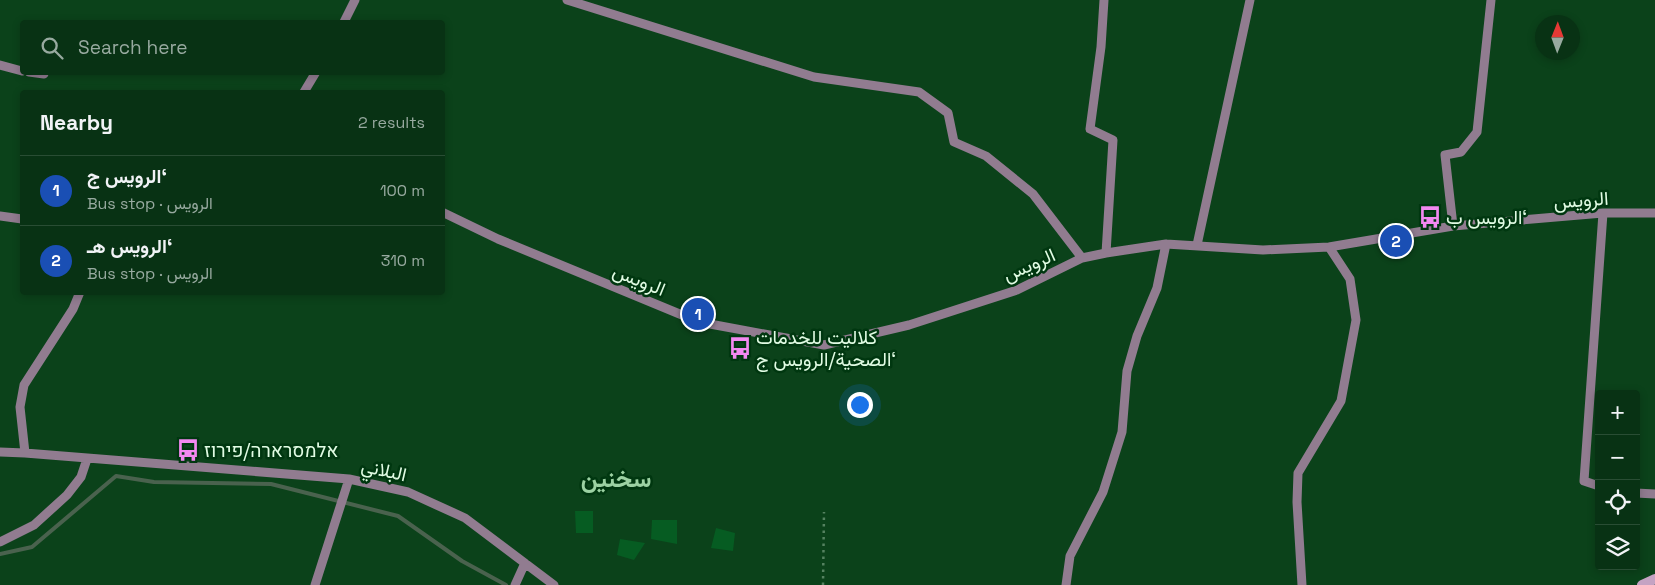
<!DOCTYPE html>
<html lang="en">
<head>
<meta charset="utf-8">
<style>
	body { margin:0; font-family:"Space Grotesk",Vazirmatn,Heebo,sans-serif; background:#113a1d; color:#f1f3f6 }
	.controls { position:absolute; right:15px; bottom:15px; display:grid; overflow:hidden; border-radius:5px; box-shadow:0 2px 8px #0003 }
	.controls button { width:45px; height:45px; display:grid; place-items:center; padding:0; border:0; border-bottom:1px solid #294d34; background:#083214; color:#f1f3f6; font:25px sans-serif }
	.compass { position:absolute; left:1535px; top:15px; width:45px; height:45px; border-radius:50%; background:#083214; box-shadow:0 2px 8px #0003; rotate:1deg }
	.you { position:absolute; left:859px; top:404px; width:18px; height:18px; margin:-12px; border:4px solid #fff; border-radius:50%; background:#1a73e8; box-shadow:0 0 0 8px #1a73e833 }
	.badge { display:grid; place-items:center; width:32px; height:32px; border-radius:50%; background:#f389f1; color:#fff; font-size:16px; font-weight:700 }
	.pin { position:absolute; translate:-50% -50%; border:2px solid #fff; box-shadow:0 1px 5px #0006 }
	.list { margin:0; padding:0; list-style:none }
	h2 { display:flex; justify-content:space-between; align-items:center; height:65px; margin:0; padding:0 20px; font-size:21px }
	h2 small { font-size:16px; font-weight:400; color:#98aaa0 }
	.list li { display:grid; grid-template-columns:32px 1fr auto; gap:15px; align-items:center; box-sizing:border-box; height:70px; padding:0 20px; border-top:1px solid #294d34 }
	.list b { display:block; font-size:19px; white-space:nowrap }
	.list p { margin:0; font-size:16px; white-space:nowrap; color:#98aaa0 }
	.list em { font-size:16px; font-style:normal; color:#98aaa0 }
	.icon { flex:none; width:28px; height:28px; fill:none; stroke:currentColor; stroke-width:2; stroke-linecap:round; stroke-linejoin:round }
	.map { position:relative; flex:none; width:1655px; height:585px; overflow:hidden }
	.search { position:absolute; background:#083214; box-shadow:0 2px 8px #0003; left:20px; top:20px; width:425px; height:55px; display:flex; align-items:center; gap:12px; box-sizing:border-box; padding:0 18px; border-radius:5px; color:#98aaa0; font-size:19px }
	.panel { position:absolute; background:#083214; box-shadow:0 2px 8px #0003; left:20px; top:90px; width:425px; height:205px; border-radius:5px }
	.map>svg:first-child { display:block }
</style>
</head>
<body>
<div class="map">
<svg width="1655" height="585" viewBox="0 0 1655 585">
	<rect width="100%" height="100%" fill="#0b421a"/>
	<g fill="none" stroke-linecap="round" stroke-linejoin="round">
		<path stroke="#4a624e" stroke-width="4" d="M0 554 32 547 116 476 154 482 271 484 398 516 462 561 506 585"/>
	</g>
	<path fill="#065c22" d="M575 511H593V533H576Z
		M652 520H677V544L651 539Z
		M716 528 735 533 733 551 711 548Z
		M620 539 645 543 634 560 617 555Z"/>
	<g fill="none" stroke-linecap="round" stroke-linejoin="round">
		<path stroke="#558260" stroke-width="2.5" stroke-dasharray="2.5 4" stroke-linecap="butt" d="M823 585 824 512"/>
		<path stroke="#917c90" stroke-width="9" d="M567 0 814 77 919 92 948 113 954 142 986 156 1033 194 1082 258
			M1104 0 1101 47 1090 129 1113 140 1106 253
			M344 22 355 0
			M0 65 22 71
			M29 72 44 74
			M304 92 316 72
			M442 212 498 239 699 322 824 345 909 325 1017 290 1082 258 1106 253 1166 244 1263 250 1329 247 1453 226 1603 213H1655
			M0 216 22 219
			M1453 226 1445 155 1461 152 1477 132 1491 0
			M1197 245 1250 0
			M0 452 25 453 349 479 408 492 465 518 554 585
			M25 453 20 407 24 385 73 309 80 292
			M1599 486 1584 481 1603 213
			M1636 493 1655 494
			M0 542 34 525 67 495 81 477 87 459
			M315 585 349 479
			M515 585 525 563
			M1066 585 1070 556 1103 492 1122 432 1127 371 1137 336 1157 288 1166 244
			M1302 585 1297 502 1298 473 1341 401 1356 320 1350 279 1329 247"/>
		<path stroke="#c5a3c3" stroke-width="10" d="M1642 585 1655 579"/>
	</g>
	<defs>
		<symbol id="bus-bare" viewBox="-9 -9 18 18"><path d="M-5-6H5V4H4V6H2V4H-2V6H-4V4H-5ZM-3.5-4V0h7V-4ZM-3.5 1.2v1.5H-2V1.2ZM2 1.2v1.5H3.5V1.2Z" fill="#f389f1" stroke="#003710" stroke-width="2.5" paint-order="stroke"/></symbol>
	</defs>
	<g fill-rule="evenodd">
		<use href="#bus-bare" x="1414" y="201" width="32" height="32"/>
		<use href="#bus-bare" x="724" y="332" width="32" height="32"/>
		<use href="#bus-bare" x="172" y="434" width="32" height="32"/>
	</g>
	<g text-anchor="middle" dominant-baseline="central" stroke-width="5" stroke-linejoin="round" paint-order="stroke">
		<g font-size="19" fill="#e1fce4" stroke="#003710">
			<text transform="translate(1581 200) rotate(-4)">الرويس</text>
			<text transform="translate(1029 265) rotate(-24)">الرويس</text>
			<text transform="translate(639 280) rotate(22)">الرويس</text>
			<text transform="translate(384 470) rotate(13)">البلاني</text>
		</g>
		<g font-size="19" fill="#e1fce4" stroke="#003710" text-anchor="start">
			<text x="1446" y="217">الرويس ب‘</text>
			<text x="756" y="337">كلاليت للخدمات<tspan x="756" dy="22">الصحية/الرويس ج‘</tspan></text>
			<text x="204" y="450">אלמסרארה/פירוז</text>
		</g>
		<g font-size="24" font-weight="bold" fill="#9cd2a3" stroke="#003710">
			<text x="616" y="478">سخنين</text>
		</g>
	</g>
</svg>
<div class="controls">
<button>+</button>
<button>−</button>
<button><svg class="icon" aria-label="locate" viewBox="0 0 24 24"><circle cx="12" cy="12" r="6"/><path d="M12 2v4M12 18v4M2 12h4M18 12h4"/></svg></button>
<button><svg class="icon" aria-label="layers" viewBox="0 0 24 24"><path d="M12 4l9 5-9 5-9-5zM3 14l9 5 9-5"/></svg></button>
</div>
<svg class="compass" viewBox="-18 -18 36 36"><path d="M0-13l5 13h-10z" fill="#e53935"/><path d="M0 13l5-13h-10z" fill="#98aaa0"/></svg>
<div class="you"></div>
<div class="pin badge" style="left:698px;top:314px;background:#1a4fb4">1</div>
<div class="pin badge" style="left:1396px;top:241px;background:#1a4fb4">2</div>
<div class="search"><svg class="icon" aria-label="search" viewBox="0 0 24 24"><circle cx="10" cy="10" r="6"/><path d="M15 15l6 6"/></svg>Search here</div>
<section class="panel">
<h2>Nearby<small>2 results</small></h2>
<ul class="list">
<li><span class="badge" style="background:#1a4fb4">1</span><div><b>الرويس ج‘</b><p>Bus stop · الرويس</p></div><em>100 m</em></li>
<li><span class="badge" style="background:#1a4fb4">2</span><div><b>الرويس هـ‘</b><p>Bus stop · الرويس</p></div><em>310 m</em></li>
</ul>
</section>
</div>
</body>
</html>
